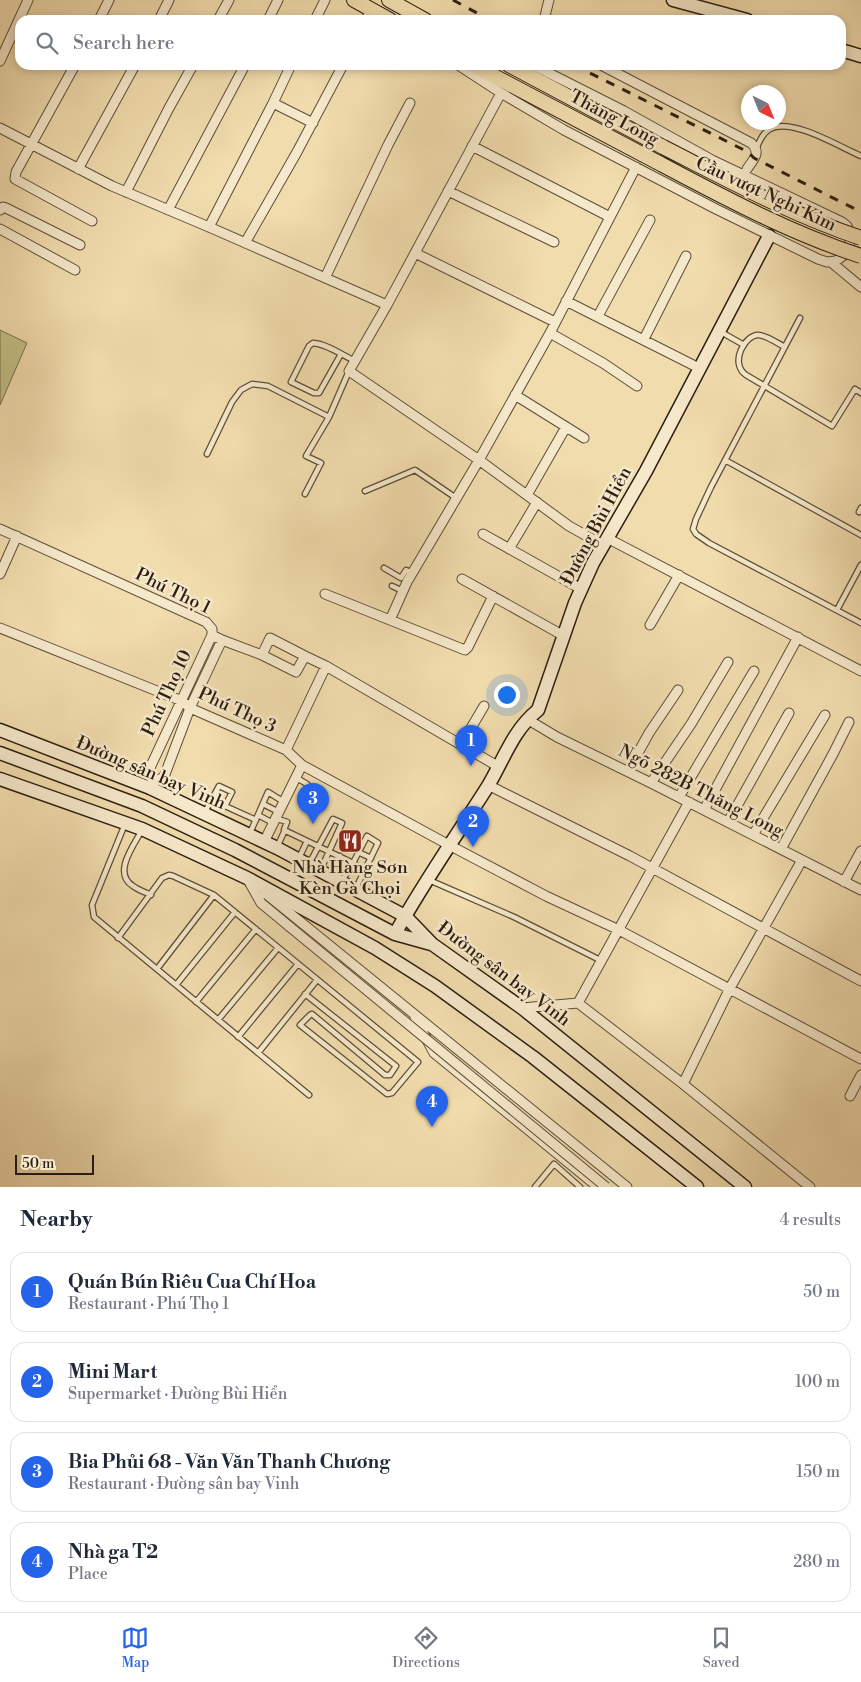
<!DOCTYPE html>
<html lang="en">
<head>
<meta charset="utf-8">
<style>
	body { margin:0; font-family:"Libre Bodoni",serif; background:#f6f6f7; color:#1f2937 }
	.compass { position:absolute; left:741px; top:85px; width:45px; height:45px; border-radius:50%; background:#fff; box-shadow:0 2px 8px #0003; rotate:137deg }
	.scale { position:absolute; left:15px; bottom:12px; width:79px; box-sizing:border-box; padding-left:5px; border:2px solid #2b1e11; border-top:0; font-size:14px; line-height:18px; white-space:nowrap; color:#2b1e11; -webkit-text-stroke:4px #f6e8ca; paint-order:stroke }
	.you { position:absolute; left:506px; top:694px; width:18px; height:18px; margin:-12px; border:4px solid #fff; border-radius:50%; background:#1a73e8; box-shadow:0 0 0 8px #1a73e833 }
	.badge { display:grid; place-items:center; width:32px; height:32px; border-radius:50%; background:#2563eb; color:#fff; font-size:16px; font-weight:700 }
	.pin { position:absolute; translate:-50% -41px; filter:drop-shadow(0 1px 2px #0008) }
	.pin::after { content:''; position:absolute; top:26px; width:18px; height:15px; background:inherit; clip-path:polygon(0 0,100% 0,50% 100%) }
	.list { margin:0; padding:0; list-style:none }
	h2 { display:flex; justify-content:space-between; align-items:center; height:65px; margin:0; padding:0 20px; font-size:21px }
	h2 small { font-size:16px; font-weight:400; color:#747a83 }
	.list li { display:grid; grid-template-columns:32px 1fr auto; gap:15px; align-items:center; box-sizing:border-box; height:80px; margin:0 10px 10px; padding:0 10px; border:1px solid #e0e1e3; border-radius:15px }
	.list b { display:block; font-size:19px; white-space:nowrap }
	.list p { margin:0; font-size:16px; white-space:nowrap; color:#747a83 }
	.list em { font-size:16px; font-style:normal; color:#747a83 }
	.icon { flex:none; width:28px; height:28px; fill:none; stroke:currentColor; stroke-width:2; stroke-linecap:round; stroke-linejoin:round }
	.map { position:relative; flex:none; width:861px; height:1187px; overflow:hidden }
	.search { position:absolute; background:#fff; box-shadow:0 2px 8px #0003; left:15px; right:15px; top:15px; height:55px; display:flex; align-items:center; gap:12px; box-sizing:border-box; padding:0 18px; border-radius:15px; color:#747a83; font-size:19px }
	.sheet { height:425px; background:#fff }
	nav { display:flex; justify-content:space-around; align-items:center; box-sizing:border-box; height:70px; border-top:1px solid #e0e1e3; background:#fff; font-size:14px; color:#747a83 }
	nav a { display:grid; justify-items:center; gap:2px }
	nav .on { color:#2563eb }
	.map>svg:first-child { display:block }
</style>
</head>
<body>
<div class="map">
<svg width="861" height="1187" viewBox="0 0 861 1187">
	<rect width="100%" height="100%" fill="#f1dcad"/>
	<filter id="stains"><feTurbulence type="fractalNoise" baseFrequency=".004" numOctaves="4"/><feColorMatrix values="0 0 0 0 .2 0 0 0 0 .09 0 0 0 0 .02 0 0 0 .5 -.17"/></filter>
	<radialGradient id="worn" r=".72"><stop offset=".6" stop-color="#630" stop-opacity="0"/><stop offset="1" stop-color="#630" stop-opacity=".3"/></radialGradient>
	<path fill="#c2be84" stroke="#766e4a" d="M0 330 27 343 0 405Z"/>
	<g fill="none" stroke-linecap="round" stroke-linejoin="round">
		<defs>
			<path id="lane" d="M757 147C760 140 763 133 770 129 791 117 840 147 861 156
				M800 318 711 487 696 519 693 529 696 534 709 543 861 623
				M721 332 744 345
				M785 347C777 343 767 336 759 335 745 334 729 363 746 375L832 426 855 389 861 393
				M341 354 319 393H314L291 382 309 346 313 343C327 344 342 355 355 361
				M207 454 232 402 241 390 252 384 268 386 329 417
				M725 460 861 535
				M365 491 415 470 456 498
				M305 494 321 463 306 456 329 417 349 371
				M859 512 861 508
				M384 568 401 578 406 570 412 573
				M392 586 403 591
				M837 610 861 565
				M295 777 307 784
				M212 799 225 806
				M263 804 279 812
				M205 812 219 786 232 792 225 806 256 820
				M258 815 273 823
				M275 818 287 822 284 830 353 863 367 836 378 843 356 888
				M125 824 92 905 94 917 309 1095
				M142 830C134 845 112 873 133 886 138 890 145 892 151 895
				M250 833 268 792 284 802
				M277 847 285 830
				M358 852 371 858
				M299 858 307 841
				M309 864 333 819 342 823 321 869
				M330 875 340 856
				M429 880 514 917 602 961
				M342 881 353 863 365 870
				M118 938 162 878 169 875 173 876 214 895 418 1062 392 1093 387 1094 300 1025 310 1015 312 1014 385 1075H390L396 1066 305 994
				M157 969 214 895
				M176 985 235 912
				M196 1002 256 929
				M218 1020 278 948
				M238 1037 298 964
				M258 1053 317 980
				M535 1187 554 1164 580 1187"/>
			<path id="street" d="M99 20 109 0
				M159 20 169 0
				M218 20 229 0
				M268 20 278 0
				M315 20 325 0
				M366 20 371 10
				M544 20 549 0
				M0 61 28 0
				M75 65 16 172 15 179 92 221
				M458 65 501 93 564 130 716 209 818 259 827 262 836 261 844 255 849 246 851 235 847 226 842 222 712 160 624 111 533 65
				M601 65 751 143C762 152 753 160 747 169
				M501 93 387 305 349 371 479 460 569 526 603 545
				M273 103 291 65
				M0 128 112 186 209 227 387 305
				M472 146 610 217
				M78 169 135 65
				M448 191 554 242
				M126 192 169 108 193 65
				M0 210 3 207 6 208 80 245
				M168 210 245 65
				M209 227 273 103 313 123
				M0 229 75 270
				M245 243 297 152 343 65
				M415 253 555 322
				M831 262 861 287
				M325 278 388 145 410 103
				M566 301 699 368
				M598 316 650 220
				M550 333 603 363 637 386
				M644 339 686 256
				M515 395 584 438
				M527 495 566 427
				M0 529 206 622 212 629V635L222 640 262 655 296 672 305 656 326 666 499 767
				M483 534 581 589
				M607 538 861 671
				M509 549 537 502
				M0 574 17 536
				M462 579 564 636
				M325 594 465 650 468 647 493 596
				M390 620 407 582 479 460 550 333 636 167
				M650 625 679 575
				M0 628 182 701 190 708 286 750 302 765 449 845 546 896 619 930 861 1059
				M262 655 270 638 305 656
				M527 719 557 737 651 783 861 890
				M461 745 484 706
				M286 750 326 666
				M628 771 649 733 678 690
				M153 782 149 770 212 635
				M153 782 164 777 190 708 222 640
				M651 783 691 724 728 662
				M488 785 630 856 861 981
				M679 797 754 671
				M704 810 798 637
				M728 822 789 713
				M753 835 825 715
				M264 842 302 765
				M781 849 833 754 849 722
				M247 878 261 903 290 927
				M844 882 861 851
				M265 893 627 1187
				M578 1003 683 1084 810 1187
				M522 1008 578 1003 689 802
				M415 1018 434 1053 598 1187
				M683 1084 730 988 802 860
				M850 1096 861 1075"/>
			<path id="secondary" d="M673 0 747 20
				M841 50 861 56
				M0 730 150 788 277 848 405 916 432 944 522 1008 745 1187
				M0 753 142 806 235 850 395 934 431 944
				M0 779 142 829 247 878 375 948 435 986 533 1057 697 1187
				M395 934C423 883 457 835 488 786 504 759 513 730 538 710L575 603 593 563 646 471 769 236"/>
			<path id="primary" d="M354 0 390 20
				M389 0 425 20
				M473 65 657 162
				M509 65 663 147"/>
		</defs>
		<use href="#lane" stroke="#5c4e38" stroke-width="7"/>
		<use href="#street" stroke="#5c4e38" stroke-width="11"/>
		<use href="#secondary" stroke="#2b1e11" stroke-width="15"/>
		<use href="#primary" stroke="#2b1e11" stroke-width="16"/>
		<use href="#lane" stroke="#f6e8ca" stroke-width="4.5"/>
		<use href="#street" stroke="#f6e8ca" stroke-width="9"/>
		<use href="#secondary" stroke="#f6e8ca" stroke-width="12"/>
		<use href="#primary" stroke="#f1dcad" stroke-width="14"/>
		<path stroke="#2b1e11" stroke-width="3" stroke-dasharray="9 9" stroke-linecap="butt" d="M453 0 490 20
			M574 65 748 152 754 158 861 212"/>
		<defs>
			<path id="street-bridge" d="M290 927 606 1187"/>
			<path id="primary-bridge" d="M663 147C728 180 792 215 861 238
				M657 162C723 197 790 233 861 256"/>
		</defs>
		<use href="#street-bridge" stroke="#5c4e38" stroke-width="11" stroke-linecap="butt"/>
		<use href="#primary-bridge" stroke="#2b1e11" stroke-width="16" stroke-linecap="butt"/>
		<use href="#street-bridge" stroke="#f6e8ca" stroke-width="9"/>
		<use href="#primary-bridge" stroke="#f1dcad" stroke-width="14"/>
	</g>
	<defs>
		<symbol id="restaurant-square" viewBox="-11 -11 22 22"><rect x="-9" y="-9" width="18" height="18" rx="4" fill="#8f2418" stroke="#f6e8ca"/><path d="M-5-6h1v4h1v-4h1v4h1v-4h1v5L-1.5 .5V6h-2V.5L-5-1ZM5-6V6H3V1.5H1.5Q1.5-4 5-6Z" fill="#fff"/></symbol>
	</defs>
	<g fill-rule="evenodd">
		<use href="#restaurant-square" x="336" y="827" width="28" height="28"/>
	</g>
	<g text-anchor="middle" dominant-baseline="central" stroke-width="5" stroke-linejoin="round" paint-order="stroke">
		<g font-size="18" fill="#2b1e11" stroke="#f6e8ca">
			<text transform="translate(614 118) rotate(28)">Thăng Long</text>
			<text transform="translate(766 194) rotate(25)">Cầu vượt Nghi Kim</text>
			<text transform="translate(596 526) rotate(-62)">Đường Bùi Hiển</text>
			<text transform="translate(173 591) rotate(26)">Phú Thọ 1</text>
			<text transform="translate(167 693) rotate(-65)">Phú Thọ 10</text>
			<text transform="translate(237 710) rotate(25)">Phú Thọ 3</text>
			<text transform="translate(151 773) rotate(23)">Đường sân bay Vinh</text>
			<text transform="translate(701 791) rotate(27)">Ngõ 282B Thăng Long</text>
			<text transform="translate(504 974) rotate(37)">Đường sân bay Vinh</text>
		</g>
		<g font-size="18" fill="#2b1e11" stroke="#f6e8ca">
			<text x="350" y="867">Nhà Hàng Sơn<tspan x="350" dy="21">Kèn Gà Chọi</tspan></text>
		</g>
	</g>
	<rect width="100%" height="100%" filter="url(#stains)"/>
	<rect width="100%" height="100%" fill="url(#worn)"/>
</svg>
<svg class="compass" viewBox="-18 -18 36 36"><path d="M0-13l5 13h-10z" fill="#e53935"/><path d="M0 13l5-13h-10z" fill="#747a83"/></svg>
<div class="scale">50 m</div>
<div class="you"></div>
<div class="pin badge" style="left:471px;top:766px">1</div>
<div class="pin badge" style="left:473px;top:847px">2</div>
<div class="pin badge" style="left:313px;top:824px">3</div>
<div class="pin badge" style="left:432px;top:1127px">4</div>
<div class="search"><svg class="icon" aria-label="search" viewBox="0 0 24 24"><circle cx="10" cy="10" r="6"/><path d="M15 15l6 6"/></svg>Search here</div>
</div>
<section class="sheet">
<h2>Nearby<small>4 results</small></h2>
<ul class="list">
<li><span class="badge">1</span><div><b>Quán Bún Riêu Cua Chí Hoa</b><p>Restaurant · Phú Thọ 1</p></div><em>50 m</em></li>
<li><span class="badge">2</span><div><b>Mini Mart</b><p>Supermarket · Đường Bùi Hiển</p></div><em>100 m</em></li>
<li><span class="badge">3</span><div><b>Bia Phủi 68 - Văn Văn Thanh Chương</b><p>Restaurant · Đường sân bay Vinh</p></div><em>150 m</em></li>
<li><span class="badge">4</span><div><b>Nhà ga T2</b><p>Place</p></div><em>280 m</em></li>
</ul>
</section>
<nav>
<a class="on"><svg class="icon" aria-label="map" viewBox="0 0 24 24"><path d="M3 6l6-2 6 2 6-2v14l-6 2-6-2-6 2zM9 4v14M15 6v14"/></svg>Map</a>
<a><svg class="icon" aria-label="directions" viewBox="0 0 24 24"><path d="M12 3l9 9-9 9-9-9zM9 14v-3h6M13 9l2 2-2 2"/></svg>Directions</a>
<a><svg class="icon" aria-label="saved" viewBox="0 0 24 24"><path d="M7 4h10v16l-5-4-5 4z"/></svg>Saved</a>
</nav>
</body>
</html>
